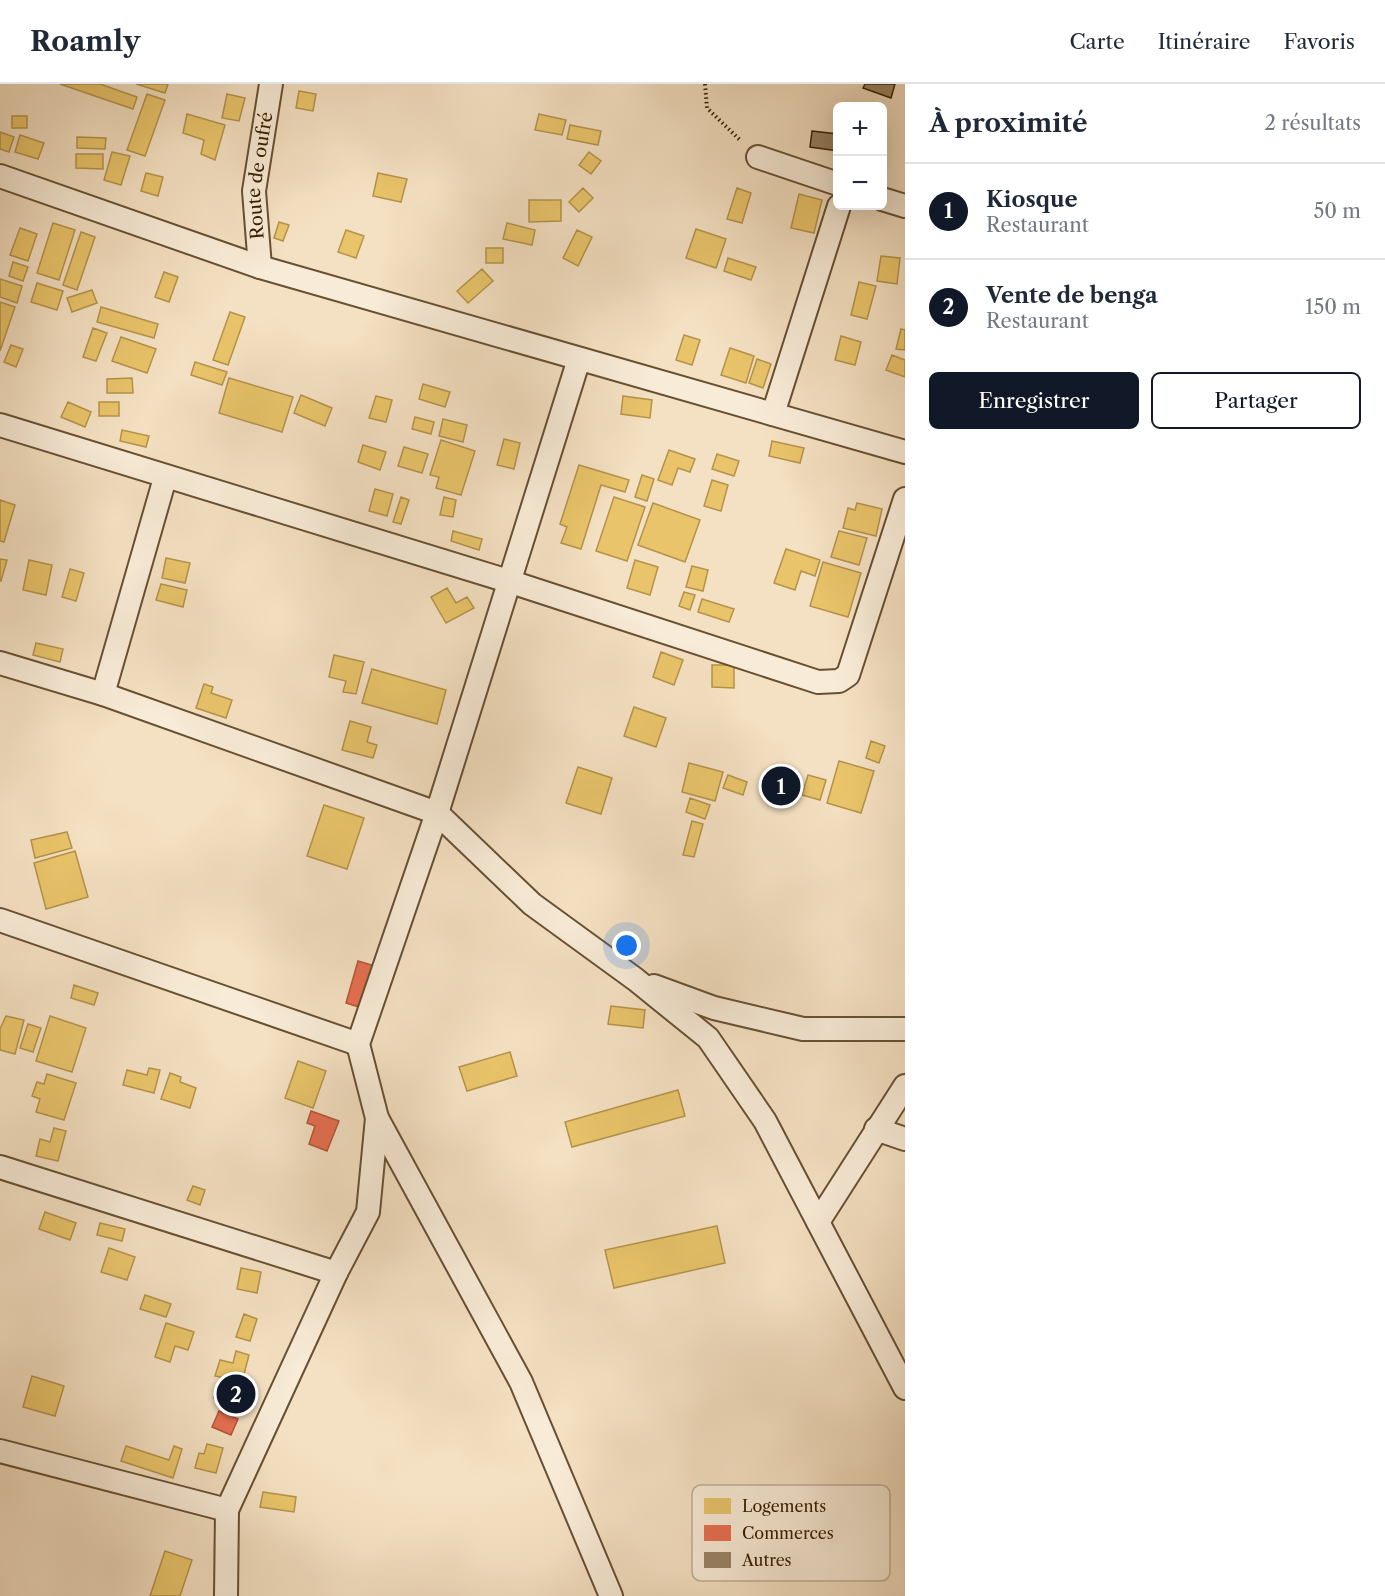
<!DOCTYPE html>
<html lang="fr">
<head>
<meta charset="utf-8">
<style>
	body { margin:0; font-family:"Libre Caslon Text",serif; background:#f2f2f3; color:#1f2937 }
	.controls { position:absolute; right:18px; top:18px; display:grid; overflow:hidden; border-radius:9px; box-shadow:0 6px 24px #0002 }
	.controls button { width:54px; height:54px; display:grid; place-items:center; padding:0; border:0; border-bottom:2px solid #e0e1e3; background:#fff; color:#1f2937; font:30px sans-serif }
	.you { position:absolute; left:627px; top:862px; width:21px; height:21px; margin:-15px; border:4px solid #fff; border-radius:50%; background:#1a73e8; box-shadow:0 0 0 9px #1a73e833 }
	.badge { display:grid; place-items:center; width:39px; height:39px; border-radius:50%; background:#111827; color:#fff; font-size:20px; font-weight:700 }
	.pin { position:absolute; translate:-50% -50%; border:3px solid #fff; box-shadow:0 2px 6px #0006 }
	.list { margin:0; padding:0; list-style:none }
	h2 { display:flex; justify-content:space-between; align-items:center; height:78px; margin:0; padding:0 24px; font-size:26px }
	h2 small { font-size:20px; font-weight:400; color:#747a83 }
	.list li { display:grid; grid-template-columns:39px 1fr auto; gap:18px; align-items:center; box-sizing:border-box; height:96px; padding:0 24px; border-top:2px solid #e0e1e3 }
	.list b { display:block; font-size:22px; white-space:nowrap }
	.list p { margin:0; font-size:20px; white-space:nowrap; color:#747a83 }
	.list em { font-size:20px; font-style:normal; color:#747a83 }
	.actions { display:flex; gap:12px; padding:18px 24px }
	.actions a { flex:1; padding:14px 0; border:2px solid #111827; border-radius:9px; text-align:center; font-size:21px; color:#111827 }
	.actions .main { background:#111827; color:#fff }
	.map { position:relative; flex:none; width:905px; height:1512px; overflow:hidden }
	header { display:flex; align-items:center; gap:36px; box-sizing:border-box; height:84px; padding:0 30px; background:#fff; border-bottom:2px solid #e0e1e3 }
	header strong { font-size:28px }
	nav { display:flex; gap:33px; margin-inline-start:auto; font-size:21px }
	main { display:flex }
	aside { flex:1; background:#fff }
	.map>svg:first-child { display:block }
</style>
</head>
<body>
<header>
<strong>Roamly</strong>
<nav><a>Carte</a><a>Itinéraire</a><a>Favoris</a></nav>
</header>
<main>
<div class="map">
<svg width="905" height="1512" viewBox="0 0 905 1512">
	<rect width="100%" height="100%" fill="#f4e0c2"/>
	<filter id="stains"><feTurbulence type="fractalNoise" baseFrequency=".00333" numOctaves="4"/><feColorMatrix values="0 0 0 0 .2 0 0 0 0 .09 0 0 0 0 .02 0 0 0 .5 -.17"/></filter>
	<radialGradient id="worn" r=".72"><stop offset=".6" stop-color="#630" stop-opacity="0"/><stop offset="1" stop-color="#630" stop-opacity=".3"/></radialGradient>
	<path fill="#e9c46a" stroke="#b4934a" stroke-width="1.5" d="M60 0H100L137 13 133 25Z
		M136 0H168L165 9Z
		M299 7 316 10 313 27 296 24Z
		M147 10 165 16 145 72 127 66Z
		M227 10 245 14 239 37 222 34Z
		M187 30 225 41 215 76 201 70 204 56 183 49Z
		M539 30 566 36 562 51 535 46Z
		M12 32H27V44H12Z
		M570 41 601 47 598 61 567 55Z
		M0 48 14 53 9 68 0 65Z
		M20 51 44 59 38 75 15 68Z
		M77 53 106 54 105 65 77 64Z
		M112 68 130 72 121 101 104 96Z
		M589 68 601 77 591 90 579 81Z
		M76 70H103V85L76 84Z
		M146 89 163 93 158 112 141 107Z
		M378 89 407 95 401 118 373 112Z
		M583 104 593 114 579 128 569 118Z
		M737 104 751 109 742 139 727 135Z
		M799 110 822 116 814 149 791 144Z
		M529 116H561V137L529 138Z
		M279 138 289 141 283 157 274 154Z
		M53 139 75 146 59 196 37 189Z
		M507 139 535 146 532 161 503 155Z
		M20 144 37 150 28 177 10 171Z
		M696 145 726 155 716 184 686 174Z
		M346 146 364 152 356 174 338 168Z
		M577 146 592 153 578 182 563 174Z
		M81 148 95 153 77 206 63 201Z
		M486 164H503V179H486Z
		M881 172 900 174 897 200 877 197Z
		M728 174 756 183 751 196 724 187Z
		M13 178 28 183 23 197 9 192Z
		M482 185 493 197 468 219 457 207Z
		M164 188 178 193 169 218 155 213Z
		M0 195 22 202 17 219 0 213Z
		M859 198 876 202 867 235 851 231Z
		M37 199 63 207 57 226 31 218Z
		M92 206 97 219 72 228 67 214Z
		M0 218 15 223 0 267Z
		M101 223 158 240 154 254 97 238Z
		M230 228 245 233 228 281 213 276Z
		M93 244 107 249 96 277 83 273Z
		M901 245 905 246V266L896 265Z
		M684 251 700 256 692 281 676 276Z
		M841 252 861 258 855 281 835 276Z
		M121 253 156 265 147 289 112 277Z
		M11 261 23 265 16 283 4 278Z
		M730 264 754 272 746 299 721 291Z
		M892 271 905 276V293L886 286Z
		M757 275 771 280 763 304 749 299Z
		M195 278 227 288 222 301 191 291Z
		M132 294 133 309H107V295Z
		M229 294 293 313 282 348 219 329Z
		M423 300 450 308 445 323 419 315Z
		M301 311 332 324 325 342 294 329Z
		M376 312 392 316 386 338 369 334Z
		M623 312 652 316 650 334 621 330Z
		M68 318 91 328 85 343 61 333Z
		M99 318H119V332H99Z
		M415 333 434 338 431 350 412 345Z
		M443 335 467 341 463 358 439 352Z
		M122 346 149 352 146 363 120 357Z
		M504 355 520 359 514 385 497 381Z
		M441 356 475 367 461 411 436 404 439 393 430 391Z
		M772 357 804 364 800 379 769 372Z
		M363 361 386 368 380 386 358 378Z
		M404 363 428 370 422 389 398 382Z
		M669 366 695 375 690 388 678 384 672 401 658 396Z
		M717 370 739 377 734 392 712 385Z
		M579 381 629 396 625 408 601 401 581 465 561 459 567 443 560 440Z
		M642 391 654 395 647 417 635 413Z
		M712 396 728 401 721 427 704 422Z
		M375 405 393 410 387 432 369 427Z
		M401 413 409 416 401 440 393 438Z
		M444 413 456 416 453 433 440 431Z
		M614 413 645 423 627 477 596 467Z
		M0 416 15 421 4 458 0 457Z
		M653 419 700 436 685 478 638 461Z
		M857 419 882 425 876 452 843 444 848 424 855 426Z
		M453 447 482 455 479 466 451 457Z
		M839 447 867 454 859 481 831 473Z
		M786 465 820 476 815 492 801 487 795 506 774 499Z
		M166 474 190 479 185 499 162 494Z
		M0 475 7 476 1 497H0Z
		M29 476 52 481 46 511 23 506Z
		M635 476 658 483 650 511 627 504Z
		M823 478 861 489 848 533 810 522Z
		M692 482 708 486 703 507 686 503Z
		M70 485 84 489 76 517 62 513Z
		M161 500 187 506 183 523 156 516Z
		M447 504 456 519 467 513 474 524 446 539 431 513Z
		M684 508 695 511 690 526 679 522Z
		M702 515 734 525 729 538 698 528Z
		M36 559 63 565 60 578 33 571Z
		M661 568 683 576 674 601 653 593Z
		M334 571 364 578 356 610 343 608 346 597 329 593Z
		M712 581H734V604L712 603Z
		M372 585 446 606 437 640 362 619Z
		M204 600 213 603 211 609 232 616 226 634 196 624Z
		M634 623 666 634 656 663 624 652Z
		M350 637 371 643 367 658 377 661 373 674 342 666Z
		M871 657 885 662 879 679 866 674Z
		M839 677 874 687 861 729 827 719Z
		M689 679 723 688 715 717 682 708Z
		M578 683 612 694 601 730 566 719Z
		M728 691 747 698 743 711 723 704Z
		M808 691 826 696 820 716 802 711Z
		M690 714 710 721 705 735 686 728Z
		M324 721 364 734 347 785 307 772Z
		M692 737 703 740 694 773 683 771Z
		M67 748 72 764 35 774 31 756Z
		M75 767 88 813 46 825 34 779Z
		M74 901 98 909 94 921 71 914Z
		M611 922 645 926 643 944 608 940Z
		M6 932 24 936 15 970 0 966V945Z
		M50 932 86 944 72 988 36 977Z
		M28 940 41 944 33 968 20 964Z
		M510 968 517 992 467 1007 459 983Z
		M298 977 326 987 313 1024 285 1014Z
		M149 984 160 986 154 1009 123 1001 127 986 147 991Z
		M170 989 181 993 180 998 196 1004 190 1024 161 1015Z
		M47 990 76 999 64 1036 36 1028 40 1015 32 1012 37 998 44 1000Z
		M678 1006 685 1032 572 1063 565 1038Z
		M54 1044 66 1047 58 1077 36 1072 40 1055 50 1058Z
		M193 1102 205 1106 200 1121 187 1116Z
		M45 1128 76 1139 70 1156 39 1145Z
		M100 1139 125 1145 122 1157 97 1151Z
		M717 1142 725 1179 614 1204 605 1166Z
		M109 1164 135 1173 127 1196 101 1188Z
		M241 1184 261 1188 257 1209 237 1205Z
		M145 1211 171 1220 166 1233 140 1225Z
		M244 1230 257 1235 250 1257 236 1253Z
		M166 1239 194 1248 188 1266 175 1262 170 1278 155 1273Z
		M236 1267 249 1271 242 1298 215 1292 220 1276 233 1279Z
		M32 1292 64 1302 55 1332 23 1323Z
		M207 1360 223 1364 216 1389 195 1384 199 1369 204 1370Z
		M126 1362 169 1376 174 1362 182 1365 173 1394 121 1377Z
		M263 1408 296 1413 294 1428 260 1423Z
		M165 1467 192 1476 180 1512H150Z"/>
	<path fill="#e76f51" stroke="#b25739" stroke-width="1.5" d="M775 691 794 699 791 708 772 700Z
		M358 877 375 882 362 924 346 919Z
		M311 1027 339 1037 327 1067 309 1060 315 1042 307 1039Z
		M219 1299 247 1308 242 1323 214 1314Z
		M219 1327 238 1335 231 1351 212 1343Z"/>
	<path fill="#9a8465" stroke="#382001" stroke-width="1.5" d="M865 0H895L891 14 863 4Z
		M812 47 838 50V67L810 63Z"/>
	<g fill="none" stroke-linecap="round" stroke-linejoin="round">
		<defs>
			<g id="street">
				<path d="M758 73 838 100"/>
				<path d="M0 92 260 183 905 368"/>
				<path d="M882 115 905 122"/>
				<path id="s1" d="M260 183 254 107 271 0"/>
				<path d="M773 330 839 122"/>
				<path d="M0 341 508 497 818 598 839 597 848 591 905 415"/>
				<path d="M0 579 103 610 437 729 532 820 635 895 708 954 765 1037 905 1304"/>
				<path d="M103 610 165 394"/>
				<path d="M0 836 358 960"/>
				<path d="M654 902 714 924 803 945H905"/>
				<path d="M377 1034 521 1298 611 1512"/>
				<path d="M876 1045 905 1055"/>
				<path d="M0 1083 336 1189 227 1426 0 1367"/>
				<path d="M818 1138 905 1002"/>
				<path d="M336 1189 368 1128 377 1034 358 960 437 729 579 275"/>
				<path d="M226 1512 227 1426"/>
			</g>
		</defs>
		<use href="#street" stroke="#675031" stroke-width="26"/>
		<path stroke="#382001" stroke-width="4" stroke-dasharray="1.5 3" stroke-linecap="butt" d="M705 0 707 24 741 57"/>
		<use href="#street" stroke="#f8ebd7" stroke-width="22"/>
	</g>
	<g text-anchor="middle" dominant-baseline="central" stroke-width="6" stroke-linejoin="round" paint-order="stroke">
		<g font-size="18" fill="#382001" stroke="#f8ebd7">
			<text stroke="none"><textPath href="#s1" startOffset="92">Route de oufré</textPath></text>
		</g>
	</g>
	<rect x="692" y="1401" width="198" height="96" rx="9" fill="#f8ebd7" stroke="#beae97" stroke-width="1.5"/>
	<rect x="704" y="1414" width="27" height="16" fill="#e9c46a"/>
	<rect x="704" y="1441" width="27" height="16" fill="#e76f51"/>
	<rect x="704" y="1468" width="27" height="16" fill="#9a8465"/>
	<g font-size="16" fill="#382001">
		<text x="742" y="1428">Logements</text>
		<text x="742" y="1455">Commerces</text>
		<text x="742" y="1482">Autres</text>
	</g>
	<rect width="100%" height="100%" filter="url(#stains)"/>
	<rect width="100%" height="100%" fill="url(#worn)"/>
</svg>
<div class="controls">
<button>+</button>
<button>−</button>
</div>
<div class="you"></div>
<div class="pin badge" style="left:781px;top:702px">1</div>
<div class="pin badge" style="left:236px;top:1310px">2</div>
</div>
<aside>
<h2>À proximité<small>2 résultats</small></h2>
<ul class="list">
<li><span class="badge">1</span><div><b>Kiosque</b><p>Restaurant</p></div><em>50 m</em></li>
<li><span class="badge">2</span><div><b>Vente de benga</b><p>Restaurant</p></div><em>150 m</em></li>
</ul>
<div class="actions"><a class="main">Enregistrer</a><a>Partager</a></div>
</aside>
</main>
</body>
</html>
